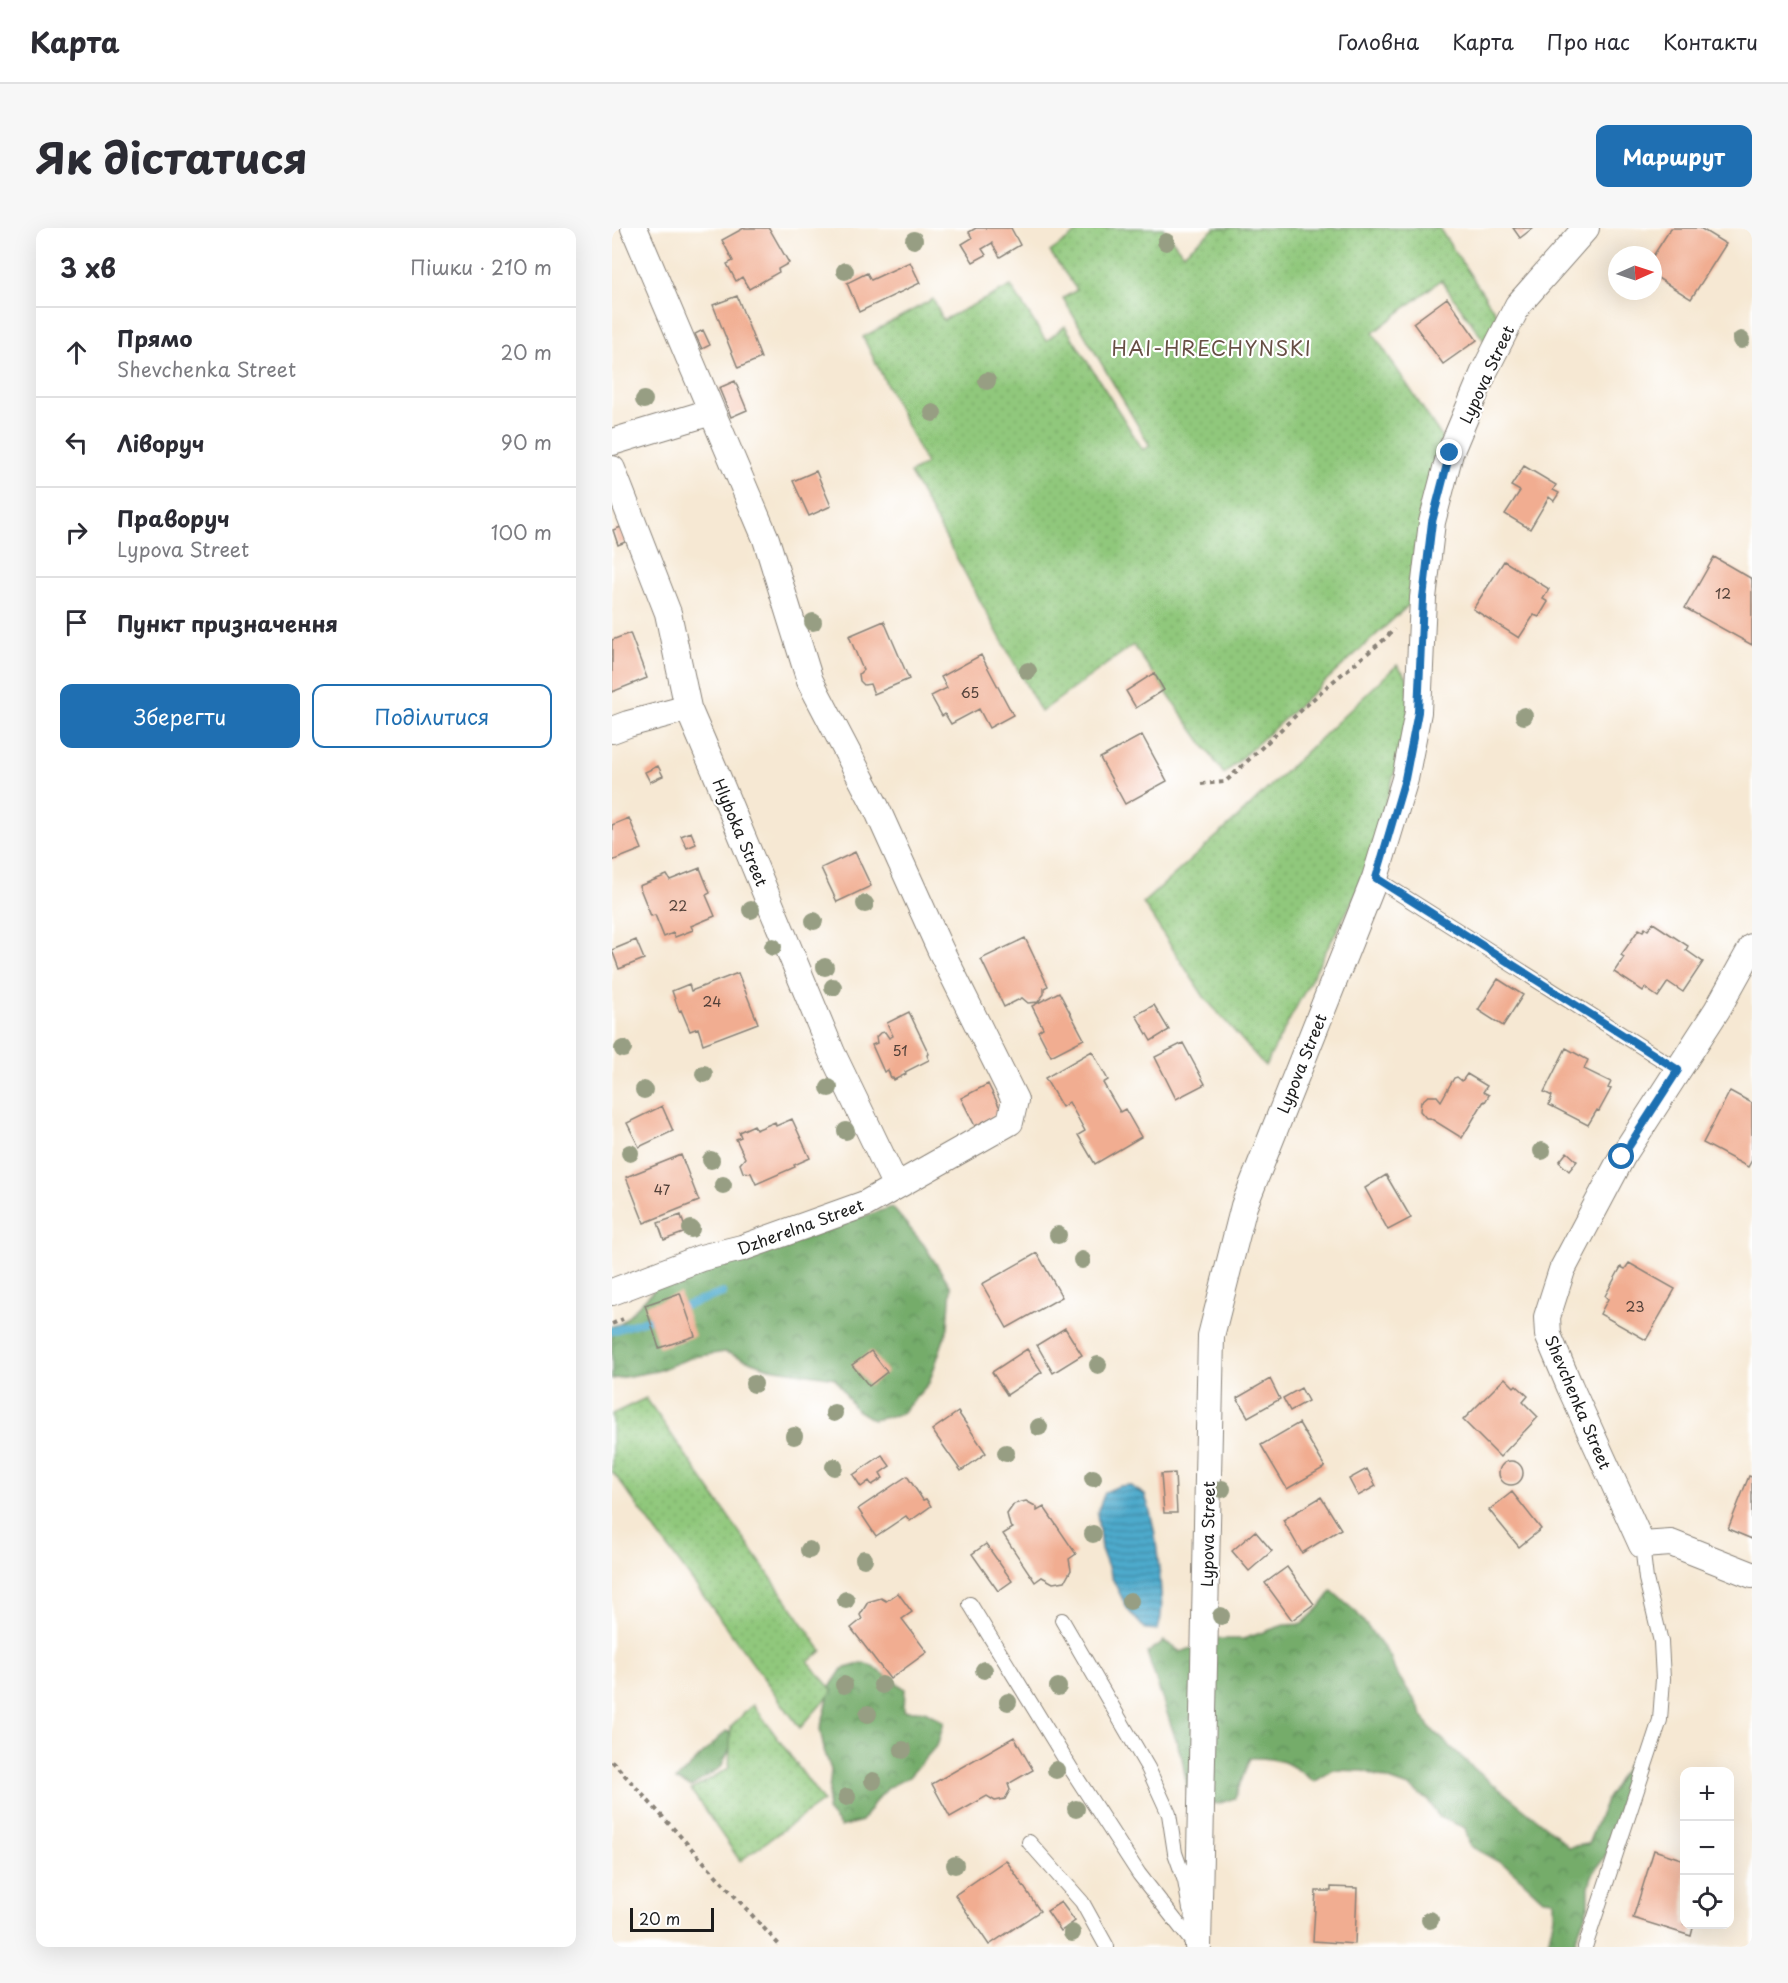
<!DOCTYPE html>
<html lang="uk">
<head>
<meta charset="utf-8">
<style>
	body { margin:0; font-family:"Playpen Sans",sans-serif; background:#f7f7f7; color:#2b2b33 }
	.controls { position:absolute; right:18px; bottom:18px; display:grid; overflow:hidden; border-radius:12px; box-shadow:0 6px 24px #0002 }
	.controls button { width:54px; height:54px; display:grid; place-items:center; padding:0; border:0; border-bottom:2px solid #e1e1e2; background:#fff; color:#2b2b33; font:30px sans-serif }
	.compass { position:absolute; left:996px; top:18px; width:54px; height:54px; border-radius:50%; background:#fff; box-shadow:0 6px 24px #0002; rotate:87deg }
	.scale { position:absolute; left:18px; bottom:15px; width:84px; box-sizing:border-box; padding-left:6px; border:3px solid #1c1c1c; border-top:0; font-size:16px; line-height:21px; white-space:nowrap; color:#1c1c1c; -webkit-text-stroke:4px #fff; paint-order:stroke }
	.stop { position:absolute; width:18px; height:18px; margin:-14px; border:4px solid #1f6fb2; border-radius:50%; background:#fff }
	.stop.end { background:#1f6fb2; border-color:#fff; box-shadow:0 2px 6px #0008 }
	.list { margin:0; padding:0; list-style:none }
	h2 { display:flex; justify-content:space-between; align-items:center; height:78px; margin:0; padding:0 24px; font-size:26px }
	h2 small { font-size:20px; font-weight:400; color:#7c7c81 }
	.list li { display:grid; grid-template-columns:39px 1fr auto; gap:18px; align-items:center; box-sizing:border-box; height:90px; padding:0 24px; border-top:2px solid #e1e1e2 }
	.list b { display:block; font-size:22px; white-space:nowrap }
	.list p { margin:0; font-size:20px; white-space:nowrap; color:#7c7c81 }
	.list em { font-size:20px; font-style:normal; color:#7c7c81 }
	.actions { display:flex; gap:12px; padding:18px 24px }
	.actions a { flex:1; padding:14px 0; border:2px solid #1f6fb2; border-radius:12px; text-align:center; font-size:21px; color:#1f6fb2 }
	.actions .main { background:#1f6fb2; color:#fff }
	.icon { flex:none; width:33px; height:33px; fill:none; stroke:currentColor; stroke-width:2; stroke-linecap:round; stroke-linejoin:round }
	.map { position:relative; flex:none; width:1140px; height:1719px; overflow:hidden; border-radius:12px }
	header { display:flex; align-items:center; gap:36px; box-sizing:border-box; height:84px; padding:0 30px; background:#fff; border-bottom:2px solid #e1e1e2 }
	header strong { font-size:28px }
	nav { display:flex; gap:33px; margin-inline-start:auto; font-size:21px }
	.intro { display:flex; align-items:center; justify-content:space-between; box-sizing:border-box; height:144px; padding:0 36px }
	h1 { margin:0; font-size:42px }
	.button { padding:15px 27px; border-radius:12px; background:#1f6fb2; color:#fff; font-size:21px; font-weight:700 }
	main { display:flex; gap:36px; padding:0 36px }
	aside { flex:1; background:#fff; border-radius:12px; box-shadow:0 6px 24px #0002 }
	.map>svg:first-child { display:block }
</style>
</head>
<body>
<header>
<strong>Карта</strong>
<nav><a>Головна</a><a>Карта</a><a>Про нас</a><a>Контакти</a></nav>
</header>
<div class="intro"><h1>Як дістатися</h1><a class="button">Маршрут</a></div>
<main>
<aside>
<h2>3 хв<small>Пішки · 210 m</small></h2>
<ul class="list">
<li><svg class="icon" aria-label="ahead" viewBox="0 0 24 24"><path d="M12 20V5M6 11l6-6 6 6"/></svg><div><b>Прямо</b><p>Shevchenka Street</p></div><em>20 m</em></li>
<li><svg class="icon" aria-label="left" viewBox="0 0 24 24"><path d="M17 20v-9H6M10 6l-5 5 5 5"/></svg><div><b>Ліворуч</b></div><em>90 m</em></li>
<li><svg class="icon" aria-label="right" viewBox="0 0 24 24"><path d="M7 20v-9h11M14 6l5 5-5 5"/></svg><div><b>Праворуч</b><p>Lypova Street</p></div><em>100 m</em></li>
<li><svg class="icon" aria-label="arrive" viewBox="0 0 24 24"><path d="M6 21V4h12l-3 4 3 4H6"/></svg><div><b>Пункт призначення</b></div></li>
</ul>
<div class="actions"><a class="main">Зберегти</a><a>Поділитися</a></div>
</aside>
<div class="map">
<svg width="1140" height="1719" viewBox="0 0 1140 1719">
	<defs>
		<pattern id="forest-crowns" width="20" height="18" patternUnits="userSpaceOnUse" patternTransform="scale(1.5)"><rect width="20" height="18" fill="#74ac6b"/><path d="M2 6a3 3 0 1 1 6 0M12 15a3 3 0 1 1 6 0" fill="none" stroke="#5e8b57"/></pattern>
		<pattern id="garden-dots" width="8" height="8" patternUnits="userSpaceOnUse" patternTransform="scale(1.5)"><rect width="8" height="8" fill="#90c87b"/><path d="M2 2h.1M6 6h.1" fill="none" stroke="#7cab6a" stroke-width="1.8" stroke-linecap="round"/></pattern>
		<pattern id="water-rules" width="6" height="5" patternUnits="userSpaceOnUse" patternTransform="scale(1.5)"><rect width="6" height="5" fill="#4eaacc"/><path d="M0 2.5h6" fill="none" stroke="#408aa5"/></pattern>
	</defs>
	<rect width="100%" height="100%" fill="#fff"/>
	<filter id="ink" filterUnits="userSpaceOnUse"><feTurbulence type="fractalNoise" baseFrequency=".0167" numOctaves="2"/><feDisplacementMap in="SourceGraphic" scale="12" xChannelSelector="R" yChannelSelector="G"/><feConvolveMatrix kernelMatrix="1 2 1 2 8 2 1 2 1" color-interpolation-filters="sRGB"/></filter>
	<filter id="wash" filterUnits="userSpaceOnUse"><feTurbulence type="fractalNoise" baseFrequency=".008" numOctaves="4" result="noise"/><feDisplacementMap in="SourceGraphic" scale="24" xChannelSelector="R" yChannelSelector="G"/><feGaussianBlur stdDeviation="1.35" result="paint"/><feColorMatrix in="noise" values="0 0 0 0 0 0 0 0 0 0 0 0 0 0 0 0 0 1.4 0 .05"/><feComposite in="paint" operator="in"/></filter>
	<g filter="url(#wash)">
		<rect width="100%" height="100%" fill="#f6e8d3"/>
		<path fill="url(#forest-crowns)" stroke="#486444" stroke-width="1.5" d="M280 979 312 1017 339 1059 336 1099 317 1155 289 1186 261 1192 243 1181 223 1150 157 1140 113 1124 81 1129 45 1143 0 1151V1098L8 1096 52 1052Z
			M720 1363 745 1385 778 1428 783 1443 804 1474 817 1499 865 1543 942 1605 956 1619 976 1616 994 1572 1020 1529 1023 1545 1019 1564 1003 1613 980 1648 977 1659V1676L961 1719H935L942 1688V1672L931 1671 896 1639 858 1618 853 1600 827 1589 816 1572 797 1559 752 1543 721 1542 702 1554C678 1535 670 1529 638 1530L623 1570 606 1576 577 1570 570 1530 535 1425 552 1413 569 1424 604 1411H631L672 1397 690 1396 707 1380Z
			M251 1435 260 1438 293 1461 292 1483H313L332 1494 326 1516 297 1549 277 1559 262 1575 250 1593 229 1599 215 1583 219 1542 212 1522 208 1501 214 1480 218 1459 230 1441Z
			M114 1503 125 1507 109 1539 79 1559 64 1552Z"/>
		<path fill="url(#garden-dots)" stroke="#56724c" stroke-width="1.5" d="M471 0H551L571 26 603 0H827L888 91 873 114 829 52 761 105 831 211 801 373 612 546 521 417 429 484 298 245 314 236 251 109 321 71 331 92 399 58 434 113 453 98 531 222 538 218 451 70 465 62 438 24Z
			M785 437 795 449 798 491 751 653 653 838 592 769 531 675 626 589Z
			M34 1170 210 1423 196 1434 221 1463 188 1500 0 1243V1186Z
			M141 1476 211 1573 128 1633 79 1562 117 1540 119 1499Z"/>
		<path fill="url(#water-rules)" stroke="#356374" stroke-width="1.5" d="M517 1257 533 1267C543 1296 545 1320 548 1350 549 1370 552 1383 546 1402L533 1401 516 1382 500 1350 489 1321 485 1285 493 1264 507 1258Z"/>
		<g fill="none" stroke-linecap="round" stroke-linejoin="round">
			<path stroke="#4eaacc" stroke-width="8" d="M73 1078 111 1065
				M0 1103 38 1091"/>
		</g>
		<g id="blocks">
			<path fill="#f1ad91" d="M132 0H157L177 35 166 41 167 44 137 61 130 49 124 53 115 36 121 33 110 12Z
				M364 0H399L408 17 388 29 380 15 370 21 374 27 361 34 350 16 360 10 357 4Z
				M901 0H921L908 10Z
				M1059 0H1088L1114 16 1079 71 1041 47V28Z
				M298 34 308 55 247 84 235 55 255 45 259 52Z
				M125 68 149 130 126 140 101 77Z
				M835 70 865 112 831 136 801 95Z
				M91 102 98 117 90 121 83 106Z
				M123 153 135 182 119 189 107 160Z
				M912 238 944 257 941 262 947 265 942 273 937 269 918 301 893 286 908 263 899 258Z
				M204 243 219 278 197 288 181 253Z
				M12 298 18 312 6 317 1 302Z
				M1102 329 1140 351V417L1073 380Z
				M892 333 937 361 931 371 936 374 927 389 922 387 907 410 861 381Z
				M272 393 297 451 262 466 258 456 252 457 248 453 247 446 251 442 237 408Z
				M18 405 35 450 0 464V412Z
				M369 427 401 487 377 500 367 481 339 496 333 486 330 488 319 468 335 460 329 449Z
				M542 445 552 462 524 480 514 463Z
				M530 507 555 553 513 576 488 530Z
				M46 538 51 548 38 554 33 544Z
				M17 590 30 621 0 633V597Z
				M79 604 84 616 75 620 69 608Z
				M243 624 259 658 225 674 209 640Z
				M88 640 98 665 94 667 103 688 79 698 81 702 63 709 61 705 52 709 43 687 39 688 27 658 55 647 58 652Z
				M1041 695 1076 718 1074 722 1091 734 1071 764 1056 754 1046 769 1033 760 1031 763 1002 744 1012 729 1009 727 1027 701 1031 703 1033 700 1036 702Z
				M413 710 436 758 432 760V766L426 774 416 775 410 770 392 779 369 731Z
				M24 712 32 731 7 741 0 722Z
				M126 745 146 795 91 816 86 800 78 803 69 782 67 783 60 763 77 756 79 763Z
				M886 751 911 767 891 798 866 782Z
				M447 764 472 811 439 828 426 803 431 800 420 778Z
				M542 777 557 802 539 813 524 787Z
				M297 784 317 826 315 827 317 832 293 844 294 846 282 852 281 850H279L276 842 272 844 260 817 265 815 264 809 268 805 273 804 277 810 281 808 275 795Z
				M571 815 593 856 564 871 543 829Z
				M954 820 976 832 972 841 999 854 996 860 999 861 987 883 985 882 976 897 937 877 940 868 932 864Z
				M480 823 496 852 491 855 508 884 513 881 529 909 483 936 466 907 473 903 457 874 450 879 433 850Z
				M855 846 875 858 871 864 877 867 873 874 872 873 850 910 818 890H814L808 883 809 874 816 868H825L829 873 842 850 845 849 850 853Z
				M376 856 390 884 363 898 349 870Z
				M1118 863 1140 875V932L1136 939 1091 915Z
				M50 878 61 903 27 919 15 895Z
				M180 891 198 930 182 937 183 939 144 956 139 945 131 944 128 936 133 930 124 911 129 909 127 904 142 897 144 902 163 894 164 898Z
				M955 924 965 933 957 943 947 934Z
				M69 927 87 973 32 995 14 949Z
				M774 947 799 990 776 1002 753 960Z
				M69 987 74 1004 52 1012 46 995Z
				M425 1025 450 1069 395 1100 370 1056Z
				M1017 1035 1063 1061 1034 1112 988 1086 996 1071 993 1068 1009 1039 1013 1041Z
				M68 1065 83 1108 47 1120 33 1077Z
				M453 1100 470 1127 441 1145 425 1117Z
				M415 1121 430 1144 395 1167 380 1144Z
				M259 1123 275 1144 257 1158 240 1137Z
				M893 1150 902 1159 904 1157 916 1168 911 1174 926 1189 888 1229 851 1192Z
				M658 1151 668 1171 636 1189 625 1170Z
				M689 1160 696 1173 678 1183 671 1170Z
				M346 1184 374 1225 349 1243 320 1202Z
				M687 1195 713 1239 675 1261 649 1217Z
				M270 1227 278 1238 268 1245 271 1250 260 1257 257 1253 249 1259 241 1247Z
				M887 1245a12 12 0 1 1 24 0a12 12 0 1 1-24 0Z
				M755 1241 764 1258 746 1268 737 1251Z
				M563 1245 565 1285H552L549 1246Z
				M295 1248 311 1272 314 1271 319 1278 298 1293 294 1288 264 1308 246 1281Z
				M1137 1248 1140 1249V1311L1116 1301Z
				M900 1264 929 1301 907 1319 877 1282Z
				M709 1269 729 1301 690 1325 671 1292Z
				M414 1273 425 1279V1283L432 1279 464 1326 457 1331 459 1342 453 1353 441 1355 430 1349 423 1354 391 1306 401 1300 398 1298 395 1286 402 1276Z
				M643 1303 660 1323 637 1343 620 1323Z
				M374 1316 400 1353 386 1363 360 1326Z
				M675 1339 702 1376 680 1392 653 1355Z
				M286 1365 300 1384 290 1391 315 1424 278 1451 239 1400 250 1391 248 1387 256 1374 269 1370 274 1373Z
				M402 1509 421 1542 396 1556 398 1562 393 1571 383 1573 375 1568 338 1589 320 1556Z
				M1042 1622 1072 1632V1696H1082L1079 1708 1021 1690Z
				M394 1632 428 1683 377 1717 343 1667Z
				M719 1659 745 1660 743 1716 701 1713 704 1663H719Z
				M449 1674 463 1693 449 1703 435 1683Z"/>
		</g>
	</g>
	<g filter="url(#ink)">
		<use href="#blocks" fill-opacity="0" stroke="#898278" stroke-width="1.5"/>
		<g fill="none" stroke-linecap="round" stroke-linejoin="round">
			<defs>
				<path id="lane" d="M763 650 1066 842
					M358 1376 461 1544 527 1646 584 1719
					M450 1392 536 1540 557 1586 563 1625 573 1653 578 1681
					M417 1614 470 1674 495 1719
					M973 1719 1048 1492 1051 1451 1049 1414 1034 1351 1030 1317"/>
				<path id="street" d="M0 214 99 184
					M0 241 56 385 76 480 103 543 220 825 284 958
					M0 502 16 496 76 480
					M1140 719 1105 782 1010 929 950 1042 935 1089 936 1107 958 1159 1030 1317 1059 1315 1140 1347
					M0 1064 89 1030 130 1020 253 976 398 894 403 872 328 721 264 579 198 453 154 311 22 0
					M586 1719 599 1108 632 978 763 650 793 551 806 484 811 370 820 294 838 225 872 144 906 77 974 0"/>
			</defs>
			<use href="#lane" stroke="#898278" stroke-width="16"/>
			<use href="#street" stroke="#898278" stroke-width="28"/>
			<path stroke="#898278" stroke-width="4" stroke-dasharray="4.5 4.5" stroke-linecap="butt" d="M589 556 613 554 713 460 774 410 782 401
				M0 1096 11 1091
				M0 1533 169 1719"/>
			<use href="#lane" stroke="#fff" stroke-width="14"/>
			<use href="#street" stroke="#fff" stroke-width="26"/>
		</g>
		<g fill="#979e83">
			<circle cx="302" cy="12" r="9"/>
			<circle cx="554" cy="14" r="9"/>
			<circle cx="233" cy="43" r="9"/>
			<circle cx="1129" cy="112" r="9"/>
			<circle cx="375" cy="153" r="9"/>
			<circle cx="32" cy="172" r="9"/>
			<circle cx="321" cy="185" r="9"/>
			<circle cx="201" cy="394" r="9"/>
			<circle cx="416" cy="443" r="9"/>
			<circle cx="912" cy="488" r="9"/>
			<circle cx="253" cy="676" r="9"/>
			<circle cx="139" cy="682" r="9"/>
			<circle cx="202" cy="693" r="9"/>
			<circle cx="161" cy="719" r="9"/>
			<circle cx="213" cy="739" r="9"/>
			<circle cx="221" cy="759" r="9"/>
			<circle cx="11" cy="821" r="9"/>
			<circle cx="92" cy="846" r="9"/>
			<circle cx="217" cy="860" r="9"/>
			<circle cx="32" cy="862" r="9"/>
			<circle cx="234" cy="903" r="9"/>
			<circle cx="930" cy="923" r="9"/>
			<circle cx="18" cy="925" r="9"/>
			<circle cx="99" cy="932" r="9"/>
			<circle cx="111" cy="957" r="9"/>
			<circle cx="79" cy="1001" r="9"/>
			<circle cx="446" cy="1007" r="9"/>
			<circle cx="470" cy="1032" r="9"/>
			<circle cx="486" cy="1137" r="9"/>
			<circle cx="142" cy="1156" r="9"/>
			<circle cx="222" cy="1185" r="9"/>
			<circle cx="427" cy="1199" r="9"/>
			<circle cx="182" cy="1208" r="9"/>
			<circle cx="394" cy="1225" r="9"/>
			<circle cx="222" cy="1239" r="9"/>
			<circle cx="481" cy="1250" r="9"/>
			<circle cx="610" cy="1261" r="9"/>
			<circle cx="481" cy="1306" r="9"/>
			<circle cx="197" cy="1322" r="9"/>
			<circle cx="252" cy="1331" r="9"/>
			<circle cx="234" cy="1372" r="9"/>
			<circle cx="518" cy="1373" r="9"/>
			<circle cx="609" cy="1388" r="9"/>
			<circle cx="372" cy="1442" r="9"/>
			<circle cx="232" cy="1457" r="9"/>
			<circle cx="270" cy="1457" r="9"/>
			<circle cx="446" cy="1459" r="9"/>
			<circle cx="396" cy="1474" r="9"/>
			<circle cx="256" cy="1486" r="9"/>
			<circle cx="291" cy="1522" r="9"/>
			<circle cx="444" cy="1542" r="9"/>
			<circle cx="261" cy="1553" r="9"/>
			<circle cx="235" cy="1569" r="9"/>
			<circle cx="464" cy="1581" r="9"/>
			<circle cx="343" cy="1637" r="9"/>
			<circle cx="818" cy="1692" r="9"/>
			<circle cx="460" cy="1705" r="9"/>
		</g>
	</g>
	<g fill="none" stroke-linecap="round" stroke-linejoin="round" filter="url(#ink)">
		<path stroke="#1f6fb2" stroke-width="8" d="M838 225 820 294 811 370 806 484 793 551 764 650 1066 842 1010 929"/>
	</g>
	<g text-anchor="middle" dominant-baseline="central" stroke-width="4.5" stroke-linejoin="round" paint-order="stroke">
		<g font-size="14" fill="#514039">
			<text x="1111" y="365">12</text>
			<text x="358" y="464">65</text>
			<text x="66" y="677">22</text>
			<text x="100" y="773">24</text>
			<text x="288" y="822">51</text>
			<text x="50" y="961">47</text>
			<text x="1023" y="1078">23</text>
		</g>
		<g font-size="16" fill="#1c1c1c" stroke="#fff">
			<text transform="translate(874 146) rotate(-65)">Lypova Street</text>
			<text transform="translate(129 604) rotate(67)">Hlyboka Street</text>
			<text transform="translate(689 835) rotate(-68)">Lypova Street</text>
			<text transform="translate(188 998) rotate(-20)">Dzherelna Street</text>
			<text transform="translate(967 1174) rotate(67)">Shevchenka Street</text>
			<text transform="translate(595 1306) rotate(-89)">Lypova Street</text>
		</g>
		<g font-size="20" letter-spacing="1.5" fill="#674f45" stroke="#fff">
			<text x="600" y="120">HAI-HRECHYNSKI</text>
		</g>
	</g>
</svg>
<div class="controls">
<button>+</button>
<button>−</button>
<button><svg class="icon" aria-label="locate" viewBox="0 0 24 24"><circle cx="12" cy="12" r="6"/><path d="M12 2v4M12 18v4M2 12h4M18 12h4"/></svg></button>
</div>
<svg class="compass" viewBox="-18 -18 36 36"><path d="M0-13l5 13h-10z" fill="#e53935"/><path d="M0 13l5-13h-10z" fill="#7c7c81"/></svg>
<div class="scale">20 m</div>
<div class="stop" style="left:1010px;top:929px"></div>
<div class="stop end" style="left:838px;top:225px"></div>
</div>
</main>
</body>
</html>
